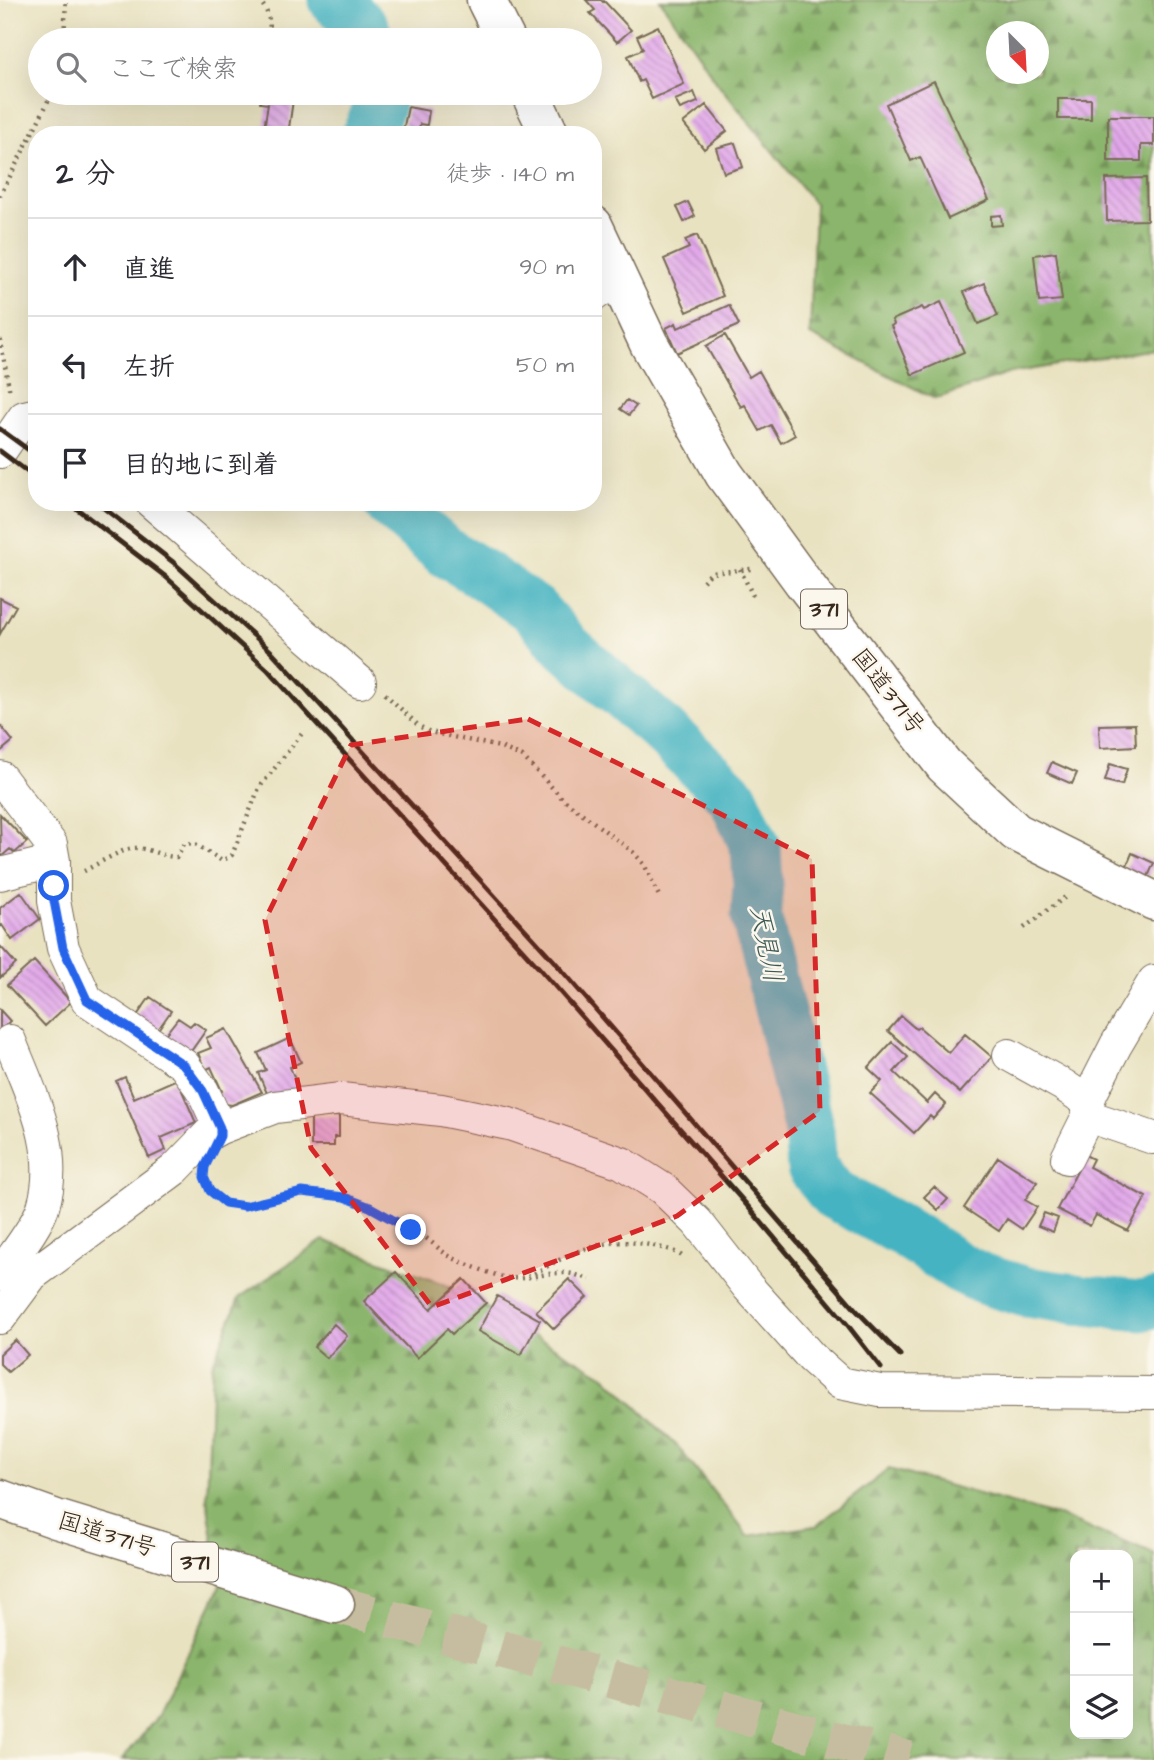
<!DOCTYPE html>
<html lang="ja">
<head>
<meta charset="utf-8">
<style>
	body { margin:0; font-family:"Architects Daughter","Klee One",sans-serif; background:#f2f2f3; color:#2b2b33 }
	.controls { position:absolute; right:21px; bottom:21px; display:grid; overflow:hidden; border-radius:14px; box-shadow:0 7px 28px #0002 }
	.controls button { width:63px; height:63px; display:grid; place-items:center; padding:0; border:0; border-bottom:2px solid #e1e1e2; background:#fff; color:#2b2b33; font:35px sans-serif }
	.compass { position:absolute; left:986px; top:21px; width:63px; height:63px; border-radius:50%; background:#fff; box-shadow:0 7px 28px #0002; rotate:156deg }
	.stop { position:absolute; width:21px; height:21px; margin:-16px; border:5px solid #2563eb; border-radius:50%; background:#fff }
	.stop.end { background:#2563eb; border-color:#fff; box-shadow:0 2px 7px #0008 }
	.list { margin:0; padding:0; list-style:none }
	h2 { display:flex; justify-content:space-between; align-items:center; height:91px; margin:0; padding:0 28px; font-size:30px }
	h2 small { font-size:23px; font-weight:400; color:#7c7c81 }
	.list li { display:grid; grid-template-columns:46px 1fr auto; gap:21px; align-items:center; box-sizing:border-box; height:98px; padding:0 28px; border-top:2px solid #e1e1e2 }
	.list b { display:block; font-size:26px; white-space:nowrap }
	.list em { font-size:23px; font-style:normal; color:#7c7c81 }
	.icon { flex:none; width:38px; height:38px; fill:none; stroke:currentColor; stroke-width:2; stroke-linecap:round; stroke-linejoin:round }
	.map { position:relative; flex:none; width:1154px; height:1760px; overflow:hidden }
	.search { position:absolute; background:#fff; box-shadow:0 7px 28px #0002; left:28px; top:28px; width:574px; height:77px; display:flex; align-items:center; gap:18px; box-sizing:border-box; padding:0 24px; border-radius:38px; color:#7c7c81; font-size:26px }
	.panel { position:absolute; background:#fff; box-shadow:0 7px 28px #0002; left:28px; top:126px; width:574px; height:385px; border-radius:28px }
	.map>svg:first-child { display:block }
</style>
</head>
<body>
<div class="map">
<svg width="1154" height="1760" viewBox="0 0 1154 1760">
	<defs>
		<pattern id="forest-firs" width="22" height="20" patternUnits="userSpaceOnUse" patternTransform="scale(1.75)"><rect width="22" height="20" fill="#8bb56c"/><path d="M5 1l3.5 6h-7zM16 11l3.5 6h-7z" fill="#739358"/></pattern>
		<pattern id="building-back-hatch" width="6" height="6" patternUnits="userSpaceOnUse" patternTransform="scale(1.75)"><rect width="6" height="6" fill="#e2a8ea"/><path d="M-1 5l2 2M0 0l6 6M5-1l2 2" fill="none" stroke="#b889bd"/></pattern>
	</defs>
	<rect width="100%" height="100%" fill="#fbf7ec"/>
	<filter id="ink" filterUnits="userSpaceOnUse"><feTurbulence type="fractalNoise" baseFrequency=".0143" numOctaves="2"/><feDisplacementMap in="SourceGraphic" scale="14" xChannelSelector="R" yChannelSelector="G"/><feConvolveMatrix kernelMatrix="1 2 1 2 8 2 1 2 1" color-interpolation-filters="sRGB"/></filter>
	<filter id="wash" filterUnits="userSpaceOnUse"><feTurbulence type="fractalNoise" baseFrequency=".00686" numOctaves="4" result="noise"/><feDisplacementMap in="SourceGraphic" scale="28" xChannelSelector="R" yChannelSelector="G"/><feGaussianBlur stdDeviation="1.57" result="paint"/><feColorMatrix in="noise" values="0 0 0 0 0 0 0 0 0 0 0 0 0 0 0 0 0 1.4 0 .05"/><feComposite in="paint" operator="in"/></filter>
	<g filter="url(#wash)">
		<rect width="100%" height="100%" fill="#e9e2c1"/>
		<path fill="url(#forest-firs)" stroke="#637045" stroke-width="2" fill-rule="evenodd" d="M660 0H1154V349L1010 373 935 399 810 335 815 204 719 85ZM996 32H1038V74H996Z
			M323 1240 446 1285 605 1376 678 1447 748 1536 816 1526 889 1469 1061 1517 1154 1554V1760H122L158 1716 220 1586 207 1498 212 1366 239 1298ZM1075 1555H1128V1734H1075Z"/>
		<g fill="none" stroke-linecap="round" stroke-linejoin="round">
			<path stroke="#45b3c1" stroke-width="51" d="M334 0 363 27 369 40
				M367 135 380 104 379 93
				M388 502 444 551 482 574 534 610 567 647 658 726 733 797 756 848 758 884 756 916 798 1084 809 1131 812 1167 833 1194 906 1233 960 1268 983 1279 1026 1292 1082 1300 1141 1306 1154 1303"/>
		</g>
		<g id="blocks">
			<path fill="url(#building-back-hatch)" d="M586 0H601L603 2 604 1 631 30 617 42 590 13 595 10Z
				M658 26 684 84 652 99 643 80 639 82 628 56 643 49 637 36Z
				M934 81 989 200 948 219 920 157 911 161 886 104Z
				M694 92 698 102 680 109 675 100Z
				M261 93H294L288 135H263L268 104 260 103Z
				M1058 99H1091V119H1058Z
				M706 105 727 131 704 149 683 123Z
				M408 107 429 111 427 125 420 124 418 134 403 131Z
				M1108 116H1154V145H1141V161H1108Z
				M735 143 743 167 724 173 716 148Z
				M1146 178 1147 220 1107 221 1106 179Z
				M688 202 695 216 684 222 677 207Z
				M1001 215 1002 225 991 226V216Z
				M697 235 723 296 687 312 664 259 689 248 685 240Z
				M1056 252 1062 300 1039 302 1034 255Z
				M984 283 998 316 978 324 964 292Z
				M941 302 964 352 912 375 891 326 894 324 892 320 922 307 924 310Z
				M729 305 739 325 677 353 666 328 676 323 678 328Z
				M725 335 749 377 759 371 795 435 781 443 771 425 760 431 745 405 741 407 706 346Z
				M627 400 636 406 629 415 620 409Z
				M0 598 16 606 0 634Z
				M1135 724 1136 746 1100 748 1099 725Z
				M0 725 13 741 0 752Z
				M1052 762 1077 773 1072 784 1047 773Z
				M1110 764 1127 769 1122 785 1105 781Z
				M0 814 27 842 15 853 10 849 1 857Z
				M1132 853 1154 863 1147 879 1125 870Z
				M21 892 40 919 12 940 2 925 0 927V908Z
				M0 946 16 964 0 978Z
				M34 961 71 1002 45 1026 7 985Z
				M150 997 171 1011 157 1031 136 1017Z
				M0 1010 10 1021 0 1031Z
				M901 1016 916 1029 919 1027 949 1053 965 1034 992 1057 960 1093 888 1031Z
				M178 1018 190 1026 194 1022 206 1030 189 1054 164 1036Z
				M226 1029 262 1092 232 1105 225 1104 217 1093 222 1091 211 1067 205 1070 198 1053 211 1048 206 1038Z
				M290 1038 301 1062 290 1067 298 1087 270 1100 258 1073 266 1070 258 1053Z
				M892 1042 908 1057 894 1072 927 1103 935 1094 946 1104 933 1119 930 1116 914 1133 870 1093 882 1081 868 1068Z
				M125 1077 134 1098 177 1079 196 1123 161 1138 166 1150 149 1158 116 1081Z
				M339 1116V1137H334V1146H311V1117Z
				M1079 1152 1093 1159 1089 1167 1146 1197 1128 1231 1096 1215 1090 1226 1057 1209 1080 1166Z
				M998 1157 1037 1182 1025 1200 1037 1207 1022 1229 1007 1219 999 1231 964 1208Z
				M934 1187 948 1199 938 1210 924 1197Z
				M1044 1213 1058 1218 1053 1232 1038 1226Z
				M396 1272 431 1309 464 1279 486 1303 452 1334 447 1329 417 1358 364 1301Z
				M569 1279 587 1297 554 1329 536 1311Z
				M497 1296 540 1320 521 1355 478 1331Z
				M334 1324 347 1336 327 1358 314 1347Z
				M15 1340 28 1355 8 1372 0 1364V1354Z"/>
		</g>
	</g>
	<g filter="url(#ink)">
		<use href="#blocks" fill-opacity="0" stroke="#786a57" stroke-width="2"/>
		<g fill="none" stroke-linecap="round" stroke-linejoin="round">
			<path stroke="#c6bda0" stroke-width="38" stroke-dasharray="38 19" stroke-linecap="butt" d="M335 1604 908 1760"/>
			<defs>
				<path id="street" d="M593 296 618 278
					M0 452 24 417 37 414
					M151 502 360 682
					M0 777 51 844 54 861V901L63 948 87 1000 184 1065 203 1091 220 1128 275 1107 341 1099 441 1110 509 1124 622 1163 663 1189 697 1222 748 1287 812 1358 840 1383 880 1391 1154 1393
					M0 874 54 861
					M1009 1055 1063 1085 1088 1102
					M1088 1116 1153 1138
					M1067 1158 1088 1116V1102L1092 1092 1116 1045 1154 981
					M0 1275C12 1257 37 1227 43 1207 61 1149 30 1093 10 1041
					M0 1318 32 1275 175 1169 209 1134 220 1128"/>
				<path id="highway" d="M486 0 506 40
					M530 93 550 135
					M593 225 649 344 724 474 803 582 944 765 1016 832 1154 901
					M0 1499 56 1519 335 1604"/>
			</defs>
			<use href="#street" stroke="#786a57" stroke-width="34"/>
			<use href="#highway" stroke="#786a57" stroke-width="41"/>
			<path stroke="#786a57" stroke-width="4.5" stroke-dasharray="2 5" stroke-linecap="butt" d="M258 0C270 10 271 26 269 40
				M64 40 66 0
				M0 196 46 106 51 93
				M0 339 10 393
				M740 569 754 598
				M703 581 711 573 751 569
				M385 694 419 726 430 732 500 747 523 757 563 799 633 852 644 864 659 896
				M84 871C96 865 124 847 137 848 151 849 163 857 177 857L184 844 194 843 222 861 232 855 259 788 304 731
				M1024 928 1068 895
				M205 1178C220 1217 245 1204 276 1197 331 1185 375 1206 421 1235 432 1241 440 1251 451 1257 465 1264 481 1270 496 1275 520 1284 541 1272 564 1273 573 1273 582 1277 590 1279
				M528 1277C572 1252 606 1233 658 1247 667 1249 676 1251 683 1257"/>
			<use href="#street" stroke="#fff" stroke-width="32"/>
			<use href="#highway" stroke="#fff" stroke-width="38"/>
			<path stroke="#3b2a1e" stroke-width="5" d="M0 429 37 456
				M0 451 37 479
				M68 502 166 577 268 670 539 968 745 1203 846 1323 881 1368
				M96 502 173 562 273 653 553 960 856 1310 900 1355"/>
		</g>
	</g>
	<g fill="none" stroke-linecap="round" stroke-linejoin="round" filter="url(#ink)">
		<path stroke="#2563eb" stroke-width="9" d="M54 886V901L63 948 87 1000 184 1065 203 1091 220 1128V1136L205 1167 204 1177 210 1191 225 1203 245 1206 302 1192 344 1197 370 1207 411 1230"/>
	</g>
	<path fill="#d62828" fill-opacity="0.2" stroke="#d62828" stroke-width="5" stroke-dasharray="14 9" stroke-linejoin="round" d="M528 719 812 859 820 1111 677 1216 432 1307 311 1148 265 920 351 745Z"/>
	<g text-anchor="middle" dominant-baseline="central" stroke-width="5" stroke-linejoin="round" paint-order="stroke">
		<g fill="#fbf7ec" stroke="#75685c" stroke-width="2">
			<rect x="801" y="589.5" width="46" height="39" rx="5"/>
			<rect x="172" y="1542.5" width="46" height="39" rx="5"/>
		</g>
		<g font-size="23" font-weight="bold" fill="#3b2a1e">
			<text x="824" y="609">371</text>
			<text x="195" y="1562">371</text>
		</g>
		<g font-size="24" fill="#3b2a1e" stroke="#fbf7ec">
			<text transform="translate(888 692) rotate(52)">国道371号</text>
			<text transform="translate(107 1535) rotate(17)">国道371号</text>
		</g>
		<g font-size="26" font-style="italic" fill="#3e5a57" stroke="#fbf7ec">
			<text transform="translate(766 944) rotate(79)">天見川</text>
		</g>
	</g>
</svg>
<div class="controls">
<button>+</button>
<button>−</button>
<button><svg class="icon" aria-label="layers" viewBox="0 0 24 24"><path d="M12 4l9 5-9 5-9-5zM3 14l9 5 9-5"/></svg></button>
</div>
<svg class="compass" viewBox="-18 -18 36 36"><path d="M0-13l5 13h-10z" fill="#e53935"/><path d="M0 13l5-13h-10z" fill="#7c7c81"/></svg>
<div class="stop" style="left:54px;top:886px"></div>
<div class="stop end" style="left:411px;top:1230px"></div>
<div class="search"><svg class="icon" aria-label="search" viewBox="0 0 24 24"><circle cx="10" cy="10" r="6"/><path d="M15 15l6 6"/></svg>ここで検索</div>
<section class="panel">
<h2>2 分<small>徒歩 · 140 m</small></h2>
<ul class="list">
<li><svg class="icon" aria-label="ahead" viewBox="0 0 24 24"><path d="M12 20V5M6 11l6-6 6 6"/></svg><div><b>直進</b></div><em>90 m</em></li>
<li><svg class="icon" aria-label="left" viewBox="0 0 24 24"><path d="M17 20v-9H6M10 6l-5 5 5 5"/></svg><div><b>左折</b></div><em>50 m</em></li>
<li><svg class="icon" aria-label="arrive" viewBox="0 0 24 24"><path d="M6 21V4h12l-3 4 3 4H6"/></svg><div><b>目的地に到着</b></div></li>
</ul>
</section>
</div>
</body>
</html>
